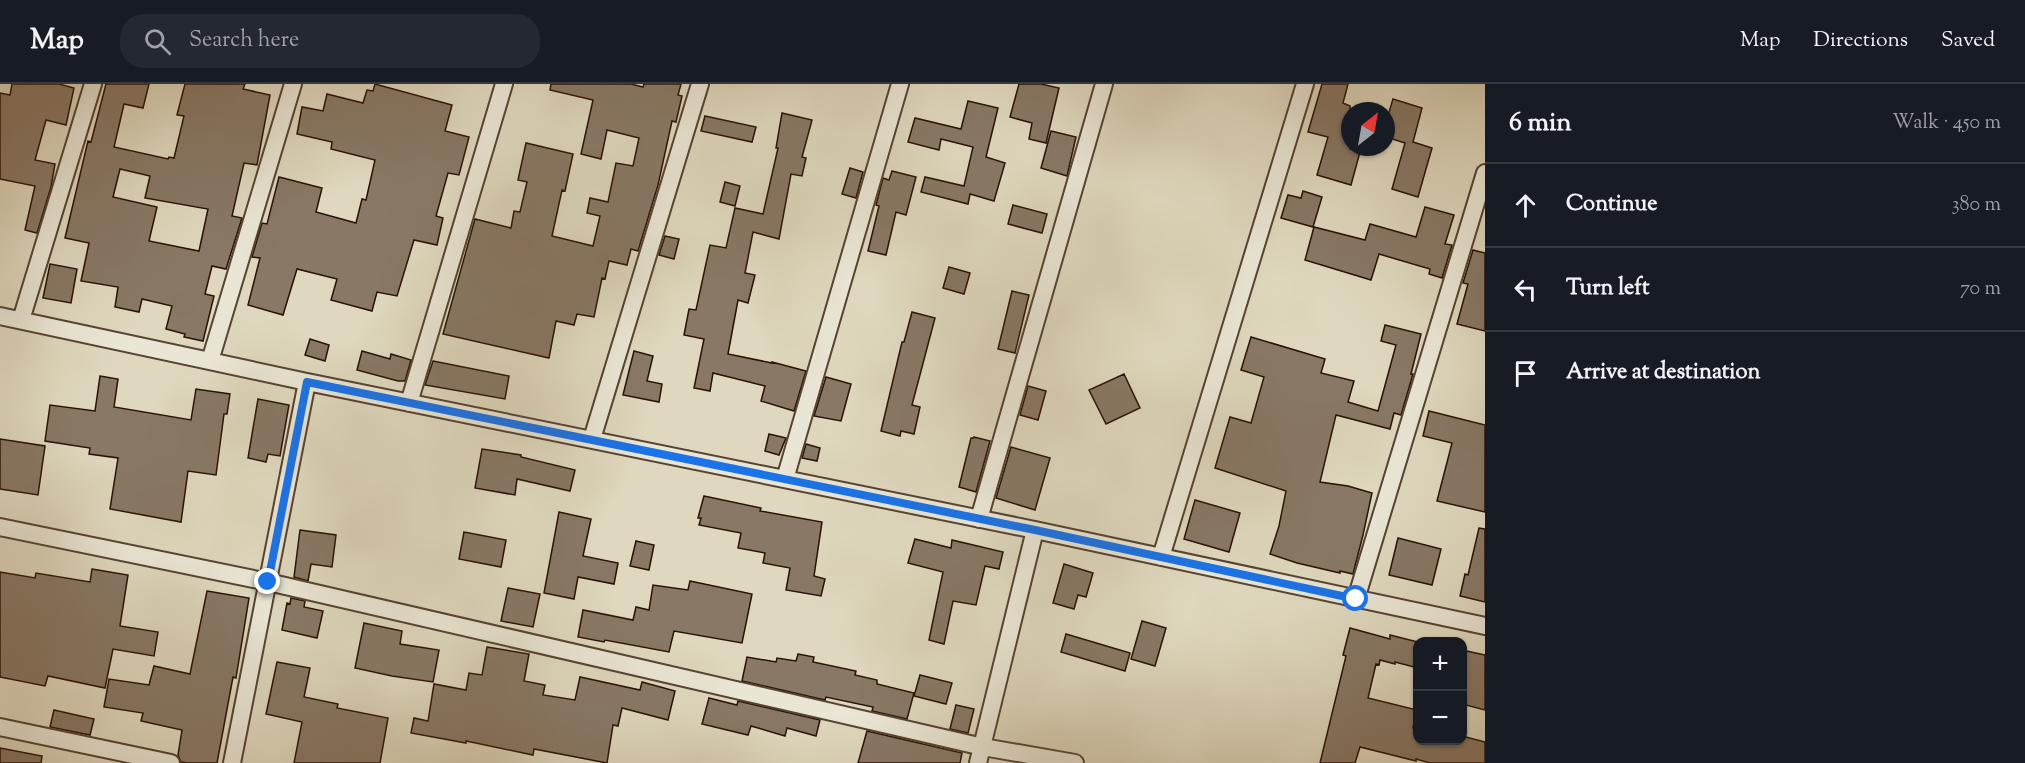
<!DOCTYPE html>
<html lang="en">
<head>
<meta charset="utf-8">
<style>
	body { margin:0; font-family:"Sorts Mill Goudy",serif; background:#242831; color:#f1f3f6 }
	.controls { position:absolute; right:18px; bottom:18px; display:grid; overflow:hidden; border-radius:12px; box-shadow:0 2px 4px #0004 }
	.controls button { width:54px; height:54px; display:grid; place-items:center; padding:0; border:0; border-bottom:2px solid #363941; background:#171b24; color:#f1f3f6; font:30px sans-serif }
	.compass { position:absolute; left:1341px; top:18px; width:54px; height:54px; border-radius:50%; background:#171b24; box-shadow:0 2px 4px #0004; rotate:31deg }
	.stop { position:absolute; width:18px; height:18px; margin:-14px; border:4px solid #1a73e8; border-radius:50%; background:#fff }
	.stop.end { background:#1a73e8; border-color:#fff; box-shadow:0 2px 6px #0008 }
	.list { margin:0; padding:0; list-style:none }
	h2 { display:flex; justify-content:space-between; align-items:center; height:78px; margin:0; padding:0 24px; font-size:26px }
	h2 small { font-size:20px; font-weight:400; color:#9ea1a6 }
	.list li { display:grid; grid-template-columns:39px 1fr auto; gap:18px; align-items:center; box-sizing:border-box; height:84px; padding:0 24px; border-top:2px solid #363941 }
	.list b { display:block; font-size:22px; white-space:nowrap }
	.list em { font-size:20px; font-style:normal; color:#9ea1a6 }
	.icon { flex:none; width:33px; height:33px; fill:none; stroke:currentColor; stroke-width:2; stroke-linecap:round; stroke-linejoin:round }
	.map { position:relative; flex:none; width:1485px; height:679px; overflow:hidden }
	header { display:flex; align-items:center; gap:36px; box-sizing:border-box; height:84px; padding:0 30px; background:#171b24; border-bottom:2px solid #363941 }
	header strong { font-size:28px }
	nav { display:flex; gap:33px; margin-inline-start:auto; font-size:21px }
	.search { width:420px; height:54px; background:#242831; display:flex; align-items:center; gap:15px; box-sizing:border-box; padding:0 21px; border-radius:24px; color:#9ea1a6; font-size:22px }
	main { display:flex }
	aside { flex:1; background:#171b24 }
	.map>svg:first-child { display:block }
</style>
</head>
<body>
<header>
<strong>Map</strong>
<div class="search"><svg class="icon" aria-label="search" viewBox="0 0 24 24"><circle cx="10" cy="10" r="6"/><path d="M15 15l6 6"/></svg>Search here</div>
<nav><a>Map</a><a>Directions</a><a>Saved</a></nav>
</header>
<main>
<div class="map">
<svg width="1485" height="679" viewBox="0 0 1485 679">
	<rect width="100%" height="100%" fill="#dfd8be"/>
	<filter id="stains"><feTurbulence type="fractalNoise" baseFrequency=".00333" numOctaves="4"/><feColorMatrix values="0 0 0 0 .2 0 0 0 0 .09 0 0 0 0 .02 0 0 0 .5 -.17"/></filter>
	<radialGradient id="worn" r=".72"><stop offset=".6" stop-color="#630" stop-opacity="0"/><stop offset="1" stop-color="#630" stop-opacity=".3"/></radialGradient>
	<path fill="#887865" stroke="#291104" stroke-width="1.5" fill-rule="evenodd" d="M12 0H59L74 4 66 41 46 36 35 76 55 80 51 103 37 149 25 146 35 102 0 95V9L10 11Z
		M106 0H149L143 24 124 20 114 63 168 75 169 73 174 74 184 32 177 31 185 0H245L243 5 270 11 257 81 244 79 232 132 242 134 226 185 212 182 205 210 214 212 203 257 184 253 185 250 166 245 172 222 142 215 139 228 115 223 118 203 81 197 89 159 65 154 88 57 91 58ZM120 85 150 92 145 114 208 125 199 167 149 157 157 123 113 113Z
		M375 0 452 21 445 47 469 53 459 91 448 89 436 132 443 134 437 161 414 156 397 212 377 208 372 227 331 216 337 195 297 185 283 231 248 221 260 174 252 173 262 139 267 140 279 93 322 104 316 128 356 139 362 115 366 116 375 76 331 65 332 58 297 50 302 23 323 27 327 10 363 19 367 6 373 7Z
		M551 0H631L643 3 644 0H681L678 11 682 12 676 38 672 37 658 101 638 167 631 165 627 181 609 177 605 195 602 194 594 233 577 230 574 241 556 237 549 274 443 250 475 135 511 144 514 127 520 128 527 98 518 96 526 59 573 70 565 107 562 106 552 152 593 162 600 132 587 129 590 114 608 118 616 79 633 82 639 54 607 46 601 75 581 70 593 16 550 6Z
		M1019 0H1041L1059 4 1046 59 1029 55 1032 39 1010 33Z
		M1322 0H1348L1343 19 1350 22V65L1360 68 1351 101 1317 91 1328 53 1308 48Z
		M1393 15 1422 24 1413 58 1432 64 1418 113 1392 105 1405 59 1386 53V38Z
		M968 17 998 24 986 73 1005 79 994 117 970 110 968 120 921 108 925 93 964 102 973 63 941 55 939 66 908 58 915 34 961 45Z
		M782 29 812 36 802 73 806 74 802 92 791 90 779 155 753 148 745 189 755 191 748 219 738 216 728 270 772 279V278L806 287 794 327 761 317 765 302 713 289 710 307 694 304 704 255 684 251 689 225 696 226 710 161 726 164 735 124 763 130 778 64H776Z
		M705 32 756 43 752 58 701 47Z
		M1051 47 1076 53 1067 92 1041 84Z
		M850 84 863 88 856 114 842 110Z
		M892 87 916 93 906 131 896 128 886 171 868 167 879 122 876 121 883 94 889 96Z
		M725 98 740 102 735 122 720 118Z
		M1303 107 1322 113 1313 143 1281 134 1288 111 1301 114Z
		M1013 121 1047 130 1042 149 1008 140Z
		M1425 123 1454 131 1445 160 1452 161 1442 194 1429 190 1430 185 1379 170 1371 196 1305 176 1314 143 1365 156 1370 140 1416 153Z
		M665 152 679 155 674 175 659 171Z
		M1473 166 1485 169V247L1457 240 1468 200 1463 199Z
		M50 180 77 185 71 219 43 214Z
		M949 183 970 189 964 210 943 204Z
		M1012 207 1029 211 1015 269 998 265Z
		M912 228 935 234 912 321 920 323 914 350 901 347 900 352 881 347 902 258H904Z
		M1385 241 1421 250 1411 290H1413L1401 331 1394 329 1390 345 1336 331 1320 398 1348 402 1372 409 1363 451 1353 490 1340 487V489L1297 479 1270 470 1279 442 1286 407 1215 384 1230 333 1251 339 1264 293 1241 286 1251 253 1325 275 1321 289 1354 297 1348 318 1378 327 1396 261 1381 257Z
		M310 255 329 261 325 277 305 271Z
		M362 267 390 275 391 270 411 276 405 297H398L357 286Z
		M634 267 653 272 647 297 662 300 659 318 623 311Z
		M433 277 509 292 505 315 425 301Z
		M1124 290 1140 324 1106 340 1089 306Z
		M100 292 118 295 114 323 191 336 196 305 230 310 227 330H224L216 391 188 387 181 438 110 425 118 374 89 370 90 364 45 357 50 321 95 327Z
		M826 293 851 300 841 337 814 332Z
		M1028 302 1046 307 1038 336 1020 331Z
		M258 315 289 321 280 372 268 370 266 378 248 374Z
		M1429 327 1485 341V428L1437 417 1452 359 1423 352Z
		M769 350 786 354 779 371 765 367Z
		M974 353 990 357 976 408 959 403 971 354H974Z
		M0 355 45 362 38 411 0 405Z
		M806 360 820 364 817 377 802 374Z
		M1011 363 1050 374 1035 426 996 414Z
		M482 365 521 371V373L575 386 570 407 517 395 515 411 475 404Z
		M704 412 761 424 760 427 822 438 814 492 825 495 821 512 786 506 790 484 763 479 765 469 738 464 741 449 699 441 701 434H698Z
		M1195 416 1240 429 1229 468 1184 455Z
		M559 428 591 435 583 472 618 479 614 500 578 493 574 515 544 509Z
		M1479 444 1485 445V518L1460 512 1465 490 1468 491Z
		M300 446 336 451 332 483 311 480 308 497 294 493Z
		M464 448 506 456 501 483 459 475Z
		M1398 454 1441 465 1432 501 1389 491Z
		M915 455 951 464 952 456 1003 468 999 485 985 482 976 521 953 517 944 560 929 556 943 488 908 479Z
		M636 457 654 461 649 486 630 482Z
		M1064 480 1093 489 1086 513 1078 511 1074 525 1053 519Z
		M92 485 128 491 120 542 158 548 154 572 113 565 105 604 48 592 45 602 0 593V488L35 494 36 489 90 498Z
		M690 497 752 510 742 559 674 547 669 568 605 556 604 558 578 553 583 526 633 536 636 523 649 526 653 501 688 506Z
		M508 504 540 510 533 543 501 537Z
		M207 507 249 514 236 594 233 593 217 679H187L181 678 178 671 182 646 141 637 143 629 104 623 109 595 149 601 154 582 190 590Z
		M291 514 305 517 304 523 323 527 317 554 282 546 287 519 290 520Z
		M1142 537 1166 544 1155 582 1131 575Z
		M364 539 402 547 400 560 439 566 433 598 392 592 355 584Z
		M1350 544 1390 555V551L1418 558V584L1395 578V580L1380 576 1379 581 1376 580 1368 614 1417 626 1413 644 1418 645V657H1462V652L1485 658V679H1430L1416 675V677L1360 663 1355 679H1320L1346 572 1343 571Z
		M1066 550 1130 569 1125 587 1061 568Z
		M487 563 529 570 524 597 545 601 543 611 575 616 580 593 640 606 642 598 675 607 668 636 622 624 618 642 613 641 607 679 534 665 533 671 466 657V659L411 649 414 634 428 637 434 600 466 606 469 589 482 591Z
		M1462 566 1485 571V626L1462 620Z
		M798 570 814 573 813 578 856 587 855 591 877 596V600L914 609 907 635 872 627 873 623 826 613 825 616 742 597 747 573 776 578 777 574 796 577Z
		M277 578 310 584 304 613 338 620 337 624 388 634 380 679H294L302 638 266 630Z
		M920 591 952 599 946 620 914 612Z
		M709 614 737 621 738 617 820 636 816 652 787 644 785 652 751 642 748 651 702 640Z
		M956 621 974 625 968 649 950 645Z
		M54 626 94 635 90 651 50 643Z
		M867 647 962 669 960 679H858Z
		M0 664 42 672 41 679H0Z"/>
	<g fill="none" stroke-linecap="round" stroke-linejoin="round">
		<defs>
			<path id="minor" d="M0 232 307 298 1035 446 1485 542
				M21 236 93 0
				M210 277 293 0
				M409 319 504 0
				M592 355 700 0
				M785 395 900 0
				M979 435 1104 0
				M0 443 268 498 983 663 1075 679
				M1161 473 1305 0
				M1356 515 1485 89
				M0 643 171 679
				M232 679 307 298
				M978 679 1035 446"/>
		</defs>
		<use href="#minor" stroke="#564332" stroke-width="20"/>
		<use href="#minor" stroke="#eae6d5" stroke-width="16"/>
	</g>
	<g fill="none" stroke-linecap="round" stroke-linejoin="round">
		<path stroke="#1a73e8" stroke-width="8" d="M268 498 307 298 1035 446 1356 515"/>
	</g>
	<rect width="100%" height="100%" filter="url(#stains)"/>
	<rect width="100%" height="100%" fill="url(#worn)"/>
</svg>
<div class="controls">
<button>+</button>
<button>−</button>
</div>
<svg class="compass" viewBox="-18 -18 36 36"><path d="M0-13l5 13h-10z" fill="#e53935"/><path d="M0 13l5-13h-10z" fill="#9ea1a6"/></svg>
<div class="stop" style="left:1356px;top:515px"></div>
<div class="stop end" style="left:268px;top:498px"></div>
</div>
<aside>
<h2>6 min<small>Walk · 450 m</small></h2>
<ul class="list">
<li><svg class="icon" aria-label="ahead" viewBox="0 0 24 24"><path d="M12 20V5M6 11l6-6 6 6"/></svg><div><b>Continue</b></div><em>380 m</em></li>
<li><svg class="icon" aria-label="left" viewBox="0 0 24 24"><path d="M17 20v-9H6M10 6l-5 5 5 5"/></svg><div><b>Turn left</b></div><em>70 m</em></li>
<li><svg class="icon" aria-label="arrive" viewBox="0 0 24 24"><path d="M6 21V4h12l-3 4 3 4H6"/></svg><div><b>Arrive at destination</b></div></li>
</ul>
</aside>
</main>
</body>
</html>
